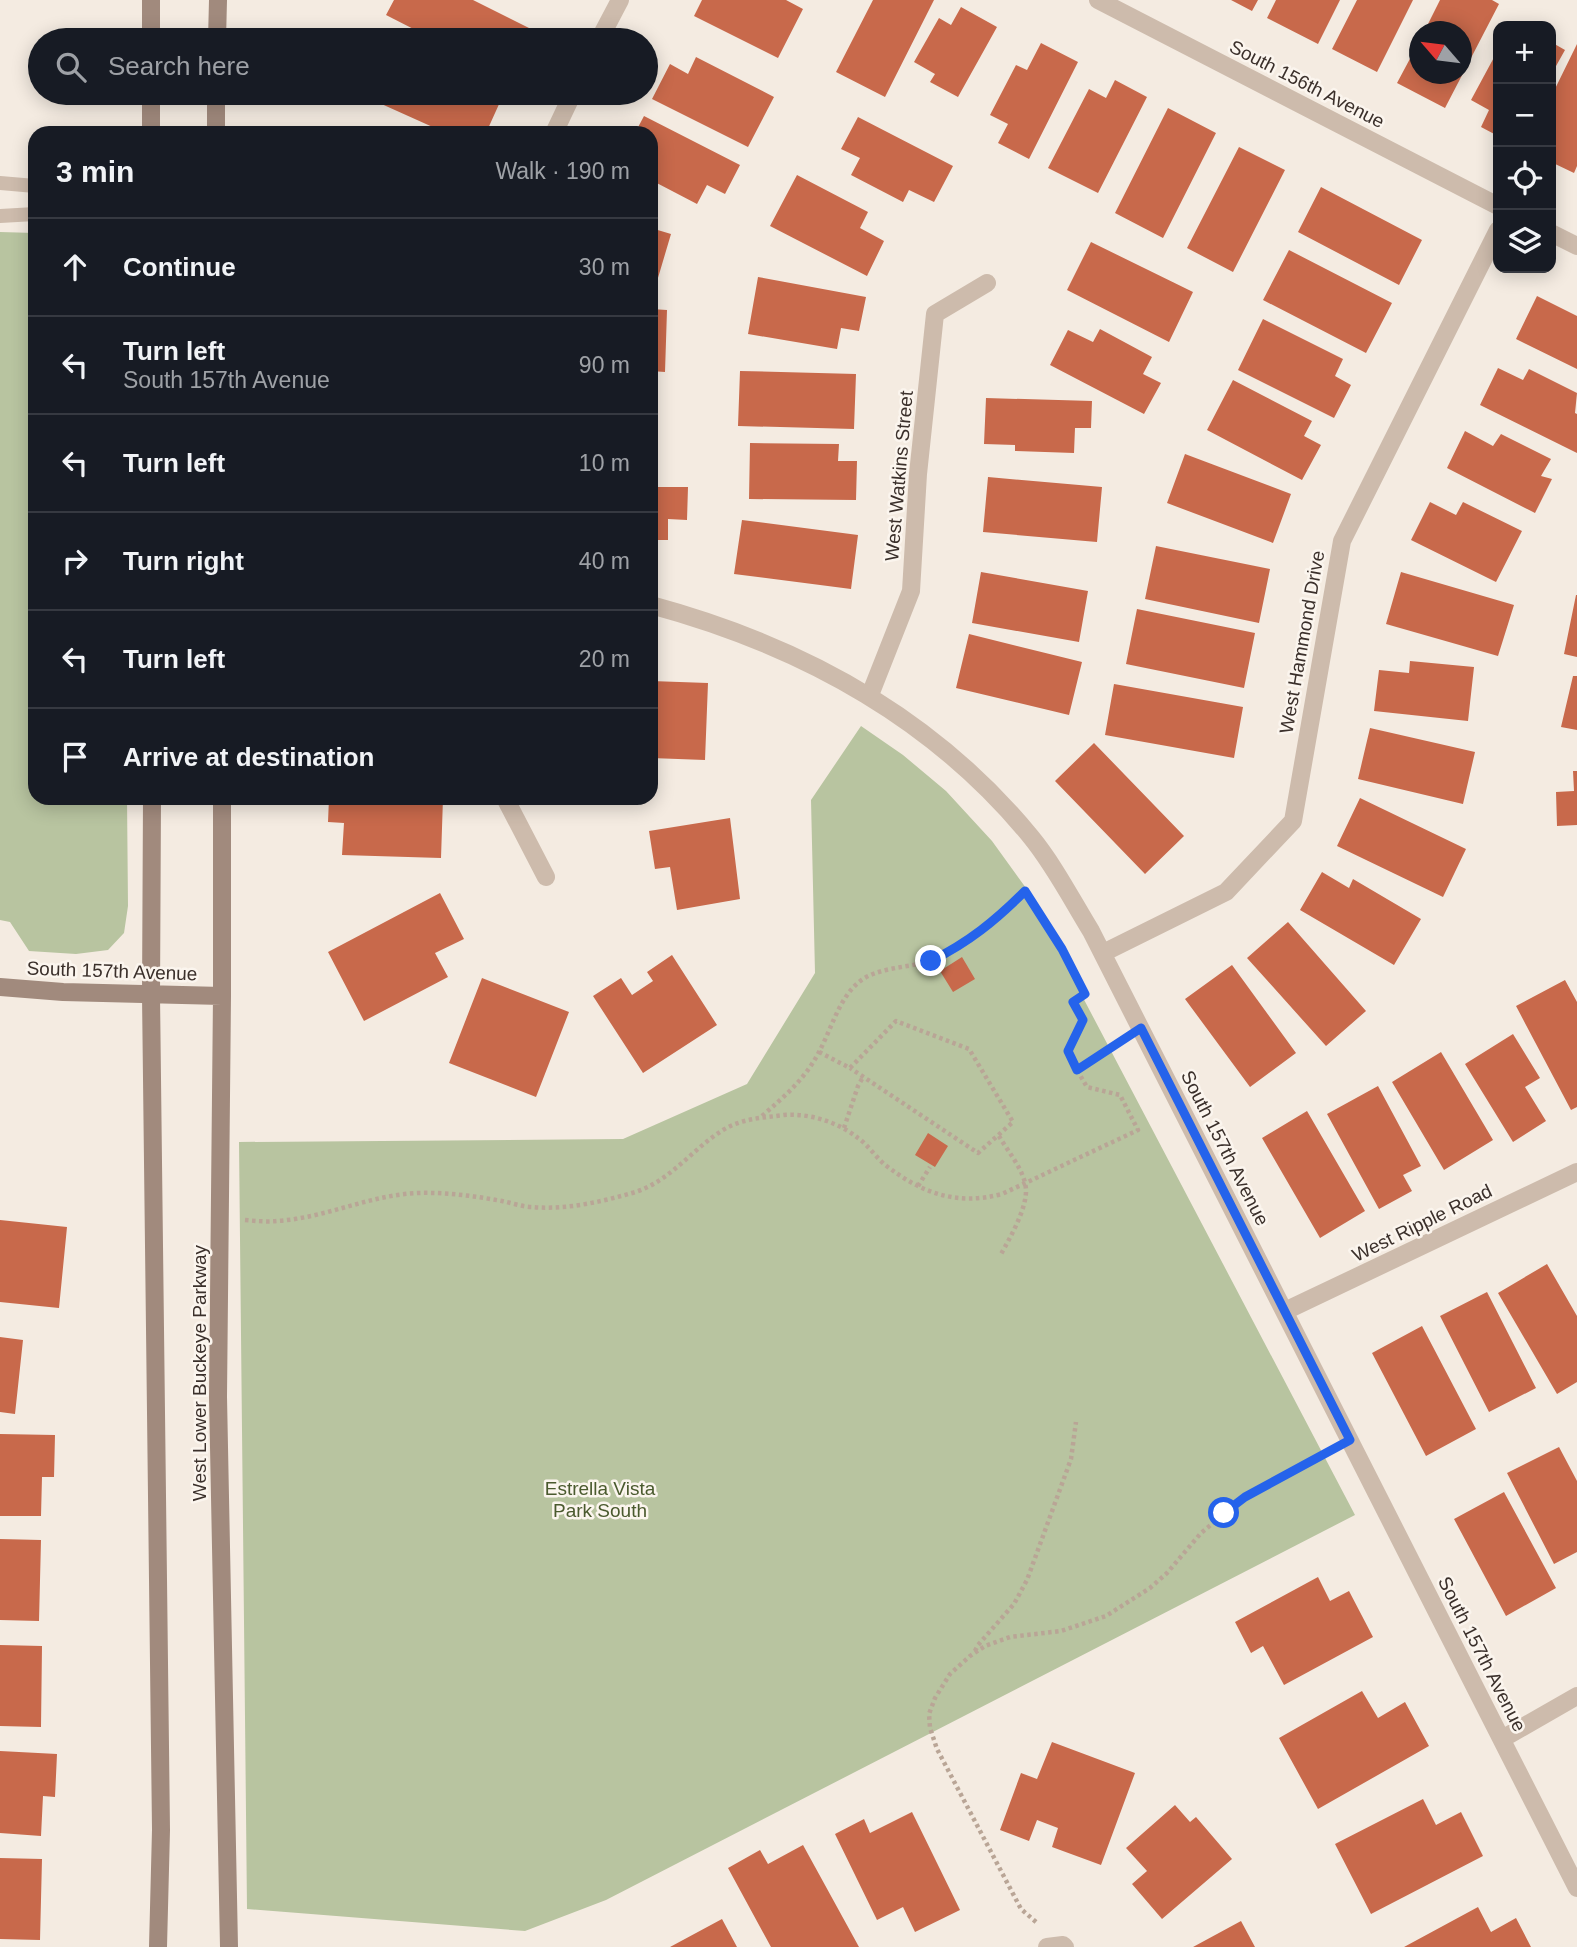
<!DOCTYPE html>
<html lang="en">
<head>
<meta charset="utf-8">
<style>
	body { margin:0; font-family:Helvetica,sans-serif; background:#20242c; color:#f1f3f6 }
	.controls { position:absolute; right:21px; top:21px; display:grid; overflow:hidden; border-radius:14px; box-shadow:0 4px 18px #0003 }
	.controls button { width:63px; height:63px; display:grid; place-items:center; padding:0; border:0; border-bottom:2px solid #363941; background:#171b24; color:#f1f3f6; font:35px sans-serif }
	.compass { position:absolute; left:1409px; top:21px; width:63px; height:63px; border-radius:50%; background:#171b24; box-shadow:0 4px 18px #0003; rotate:298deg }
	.stop { position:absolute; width:21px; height:21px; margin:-16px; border:5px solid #2563eb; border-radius:50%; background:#fff }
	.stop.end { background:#2563eb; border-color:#fff; box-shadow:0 2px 7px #0008 }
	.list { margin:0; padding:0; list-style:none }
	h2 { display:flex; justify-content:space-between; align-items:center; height:91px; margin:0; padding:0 28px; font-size:30px }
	h2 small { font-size:23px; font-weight:400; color:#9ea1a6 }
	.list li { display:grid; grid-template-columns:46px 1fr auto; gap:21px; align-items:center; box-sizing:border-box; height:98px; padding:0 28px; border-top:2px solid #363941 }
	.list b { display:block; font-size:26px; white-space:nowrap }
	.list p { margin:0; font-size:23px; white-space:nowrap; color:#9ea1a6 }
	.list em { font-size:23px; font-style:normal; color:#9ea1a6 }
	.icon { flex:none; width:38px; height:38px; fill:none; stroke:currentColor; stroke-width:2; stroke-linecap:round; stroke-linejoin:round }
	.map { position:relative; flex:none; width:1577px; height:1947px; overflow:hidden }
	.search { position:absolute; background:#171b24; box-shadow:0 4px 18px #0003; left:28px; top:28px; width:630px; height:77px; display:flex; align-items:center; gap:18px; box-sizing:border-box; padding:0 24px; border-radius:38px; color:#9ea1a6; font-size:26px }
	.panel { position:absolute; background:#171b24; box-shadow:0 4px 18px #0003; left:28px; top:126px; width:630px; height:679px; border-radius:21px }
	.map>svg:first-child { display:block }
</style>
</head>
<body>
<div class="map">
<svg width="1577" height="1947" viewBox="0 0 1577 1947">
	<rect width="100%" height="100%" fill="#f4ebe1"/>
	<path fill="#b8c4a0" d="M0 232 35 233V798H127L128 906 124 933 108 950 76 954 29 951 10 922 0 920Z
		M861 726 903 755 946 791 992 841 1039 906 1080 992 1355 1515 606 1900 525 1931 247 1909 239 1142 623 1139 747 1084 815 973 811 800Z"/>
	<path fill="#c8694b" d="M394 0H473L535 31 531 40H435L386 15Z
		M702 0H786L803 9 778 58 694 16Z
		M873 0H934L885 97 836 72Z
		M1231 0H1258L1252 11Z
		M1276 0H1340L1318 44 1267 18Z
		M1357 0H1413L1377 72 1332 49Z
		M1440 0H1492L1499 4 1445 108 1397 83 1420 40V74H1462V32H1424Z
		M961 7 997 27 958 97 930 82 935 74 914 62 939 18 951 25Z
		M1551 42 1565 50 1551 75Z
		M1041 43 1078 62 1029 159 998 143 1008 124 990 115 1016 65 1027 70Z
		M1577 44V166L1574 173 1551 162V97Z
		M1498 50V136L1481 127 1489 110 1471 100Z
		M696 57 774 97 748 147 652 99 670 64 688 74Z
		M1115 80 1147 97 1098 193 1048 168 1089 89 1106 98Z
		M357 93H480L500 102 486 133H446Z
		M1168 108 1216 133 1163 238 1115 213Z
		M644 116 740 165 725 194 707 185 697 204 651 180V133H635Z
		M858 117 953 166 934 202 909 190 903 202 851 175 860 158 841 149Z
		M1239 147 1285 170 1233 272 1187 248Z
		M797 175 868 212 860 228 884 241 867 276 770 226Z
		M1321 187 1422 240 1399 285 1298 232Z
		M651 228 671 234 655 288 651 287Z
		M1091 242 1193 292 1169 342 1067 290Z
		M1289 250 1392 303 1366 353 1263 300Z
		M758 277 866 297 859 331 841 328 837 349 748 334Z
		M1537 296 1577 316V369L1516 339Z
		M651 309 667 310 665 372 651 371Z
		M1263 319 1343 359 1335 376 1351 385 1334 418 1238 370Z
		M1100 329 1152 357 1143 374 1161 383 1144 414 1050 365 1068 330 1093 342Z
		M1498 368 1523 380 1529 369 1577 393 1575 413 1577 414V453L1480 405Z
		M740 371 856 374 854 429 738 426Z
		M1233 380 1312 421 1304 436 1321 445 1302 480 1207 430Z
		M651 395H655L653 437H651Z
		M986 398 1092 401 1091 428H1075L1074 453 1015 451V445L984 444Z
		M1465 431 1493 446 1501 434 1551 459 1541 476 1552 479 1535 513 1447 468Z
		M750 443 839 444 838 461H857L856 500 749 499Z
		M1185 454 1291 494 1273 543 1167 503Z
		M988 477 1102 487 1097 542 983 532Z
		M651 487H688L687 520 668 519V540H651Z
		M1430 502 1456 515 1463 502 1522 531 1496 582 1411 540Z
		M742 520 858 535 851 589 734 574Z
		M1156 546 1270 569 1259 623 1145 599Z
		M981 572 1088 591 1079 642 972 623Z
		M1401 572 1514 605 1498 656 1386 624Z
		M1576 595H1577V657L1564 654Z
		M1137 609 1255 633 1244 688 1126 664Z
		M969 634 1082 662 1069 715 956 688Z
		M1410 661 1474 667 1468 721 1374 711 1379 670 1409 673Z
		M1573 676H1577V730L1561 727Z
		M651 681 708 683 705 760 651 758Z
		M1114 684 1243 707 1234 758 1105 735Z
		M1370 728 1475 752 1463 804 1358 779Z
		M1094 743 1184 836 1145 874 1055 781Z
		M1573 771H1577V825L1557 826 1556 792 1574 791Z
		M329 798H443L441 858 342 855 344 823 328 822Z
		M1360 798 1466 849 1443 897 1337 846Z
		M730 818 740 899 677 910 670 867 655 869 649 831Z
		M1322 872 1349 888 1353 879 1421 919 1394 965 1300 910Z
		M440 893 464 939 435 953 448 977 364 1021 328 952Z
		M1288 922 1366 1011 1326 1046 1247 958Z
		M672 955 717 1025 643 1073 593 996 621 978 632 995 653 981 647 972Z
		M962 957 975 979 953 992 940 971Z
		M1232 965 1296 1053 1250 1087 1185 999Z
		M482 978 569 1012 536 1097 449 1063Z
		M1565 980 1577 1002V1107L1571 1110 1516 1006Z
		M1513 1034 1540 1078 1525 1087 1546 1121 1513 1142 1465 1064Z
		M1441 1052 1493 1140 1444 1170 1392 1082Z
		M1378 1086 1421 1166 1403 1175 1412 1191 1379 1209 1327 1114Z
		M1307 1111 1365 1211 1320 1238 1262 1138Z
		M928 1133 948 1146 935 1167 915 1155Z
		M0 1220 67 1227 59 1308 0 1302Z
		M1547 1264 1577 1316V1382L1557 1394 1498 1293Z
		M1487 1292 1536 1388 1489 1412 1440 1316Z
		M1422 1326 1476 1429 1426 1456 1372 1353Z
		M0 1337 23 1340 15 1414 0 1412Z
		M0 1434 55 1435 54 1477H42L41 1516H0Z
		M1559 1447 1577 1481V1552L1554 1564 1507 1473Z
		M1504 1492 1556 1588 1506 1616 1454 1519Z
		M0 1539 41 1540 39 1621 0 1620Z
		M1318 1577 1330 1601 1349 1591 1373 1637 1284 1685 1263 1646 1251 1653 1235 1622Z
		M0 1645 42 1646 41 1727 0 1726Z
		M1362 1691 1378 1718 1405 1702 1429 1746 1318 1809 1279 1738Z
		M1052 1742 1135 1773 1101 1865 1052 1847 1058 1828 1037 1820 1029 1841 1000 1830 1021 1773 1037 1779Z
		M0 1751 57 1754 55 1797 43 1796 41 1836 0 1833Z
		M1423 1799 1436 1825 1461 1812 1483 1856 1371 1914 1335 1844Z
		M1175 1805 1190 1822 1196 1817 1232 1859 1162 1919 1132 1884 1147 1871 1126 1848Z
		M912 1812 960 1910 915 1932 903 1907 877 1920 835 1834 864 1819 870 1833Z
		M803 1845 859 1947H771L728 1868 760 1850 768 1864Z
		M0 1858 42 1859 40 1940 0 1939Z
		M1478 1907 1491 1932 1516 1918 1531 1947H1404Z
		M722 1919 737 1947H670Z
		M1241 1921 1255 1947H1193Z"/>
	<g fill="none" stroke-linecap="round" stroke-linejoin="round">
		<path stroke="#b9a596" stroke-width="4.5" stroke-dasharray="3.5 3.5" stroke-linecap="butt" d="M819 1052 850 1068 896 1021 969 1049 1013 1122 978 1153 850 1068
			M762 1116C785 1096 805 1079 819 1052 831 1030 839 998 859 982 877 967 908 968 930 961 968 949 998 918 1025 891L1061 949 1085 994 1073 1002 1083 1020 1068 1051 1077 1070
			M844 1128 858 1086 863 1077
			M999 1136C1008 1152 1026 1172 1026 1191 1026 1210 1010 1238 1001 1254
			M918 1186 930 1167
			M245 1220C256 1221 267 1222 277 1221 325 1218 370 1195 417 1193 446 1192 474 1196 502 1201 512 1203 523 1207 533 1207 566 1210 600 1202 632 1193 669 1183 692 1149 723 1130 743 1118 762 1118 784 1115 809 1113 838 1122 858 1138 868 1145 875 1156 884 1164 921 1193 956 1206 1002 1194L1138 1130 1120 1095 1087 1087 1077 1070 1119 1043
			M975 1651 978 1645 1014 1604 1027 1580 1071 1459 1076 1422
			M1036 1922 1021 1909 937 1749 930 1728 929 1714 935 1698 950 1674 970 1656 985 1646 1010 1637 1061 1631 1106 1616 1150 1588 1167 1573 1201 1533 1245 1497 1327 1453"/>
		<path stroke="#cdbbac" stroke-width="14" d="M0 183 35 186
			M0 216 35 214"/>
		<path stroke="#cdbbac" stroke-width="18" d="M1098 0 1498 206
			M599 40 620 0
			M554 133 573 93
			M1551 233 1577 246
			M651 605C799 645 933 717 1031 837 1054 865 1072 900 1091 931L1577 1888
			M870 695 911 591 918 474 935 314 987 283
			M505 798 546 877
			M1103 953 1226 892 1293 821 1342 541 1498 230
			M1285 1311 1577 1172
			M1502 1739 1577 1696
			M1047 1947 1063 1945 1065 1947"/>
		<path stroke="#a18a7d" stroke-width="18" d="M151 40V0
			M217 40 218 0
			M151 133V93
			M216 133V93
			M152 798 151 995 161 1830 158 1947
			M222 798V996L218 1397 229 1947
			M0 987 63 992 222 996"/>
	</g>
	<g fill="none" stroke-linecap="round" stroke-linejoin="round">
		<path stroke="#2563eb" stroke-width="9" d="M931 961C969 942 995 921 1025 891L1062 949 1085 994 1073 1002 1083 1020 1068 1051 1077 1070 1141 1028 1350 1440 1245 1497 1224 1513"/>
	</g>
	<g text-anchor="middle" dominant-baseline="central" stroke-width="5" stroke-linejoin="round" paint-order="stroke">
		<g font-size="19" fill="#3b302b" stroke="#fbf5ee">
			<text transform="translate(1307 84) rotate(27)">South 156th Avenue</text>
			<text transform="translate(899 476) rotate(-85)">West Watkins Street</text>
			<text transform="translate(1302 642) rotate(-80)">West Hammond Drive</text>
			<text transform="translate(112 971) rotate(2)">South 157th Avenue</text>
			<text transform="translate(1225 1148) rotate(63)">South 157th Avenue</text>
			<text transform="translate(1422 1223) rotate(-26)">West Ripple Road</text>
			<text transform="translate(199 1373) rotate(-90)">West Lower Buckeye Parkway</text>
			<text transform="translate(1482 1654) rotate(63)">South 157th Avenue</text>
		</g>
		<g font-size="19" fill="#4a5a2e" stroke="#fbf5ee">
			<text x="600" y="1488">Estrella Vista<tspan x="600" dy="22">Park South</tspan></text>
		</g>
	</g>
</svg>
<div class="controls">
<button>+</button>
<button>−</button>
<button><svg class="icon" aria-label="locate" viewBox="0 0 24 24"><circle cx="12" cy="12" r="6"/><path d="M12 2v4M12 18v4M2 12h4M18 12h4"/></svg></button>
<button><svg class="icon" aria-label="layers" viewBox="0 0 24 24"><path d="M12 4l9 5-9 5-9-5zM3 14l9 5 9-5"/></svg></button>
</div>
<svg class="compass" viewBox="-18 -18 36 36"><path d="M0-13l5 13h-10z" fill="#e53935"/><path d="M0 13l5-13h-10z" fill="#9ea1a6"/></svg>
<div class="stop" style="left:1224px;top:1513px"></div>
<div class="stop end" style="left:931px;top:961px"></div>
<div class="search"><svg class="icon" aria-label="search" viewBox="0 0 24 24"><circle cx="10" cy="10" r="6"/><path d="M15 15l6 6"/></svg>Search here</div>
<section class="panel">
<h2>3 min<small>Walk · 190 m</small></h2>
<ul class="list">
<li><svg class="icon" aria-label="ahead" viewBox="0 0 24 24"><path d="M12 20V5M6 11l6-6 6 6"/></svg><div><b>Continue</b></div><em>30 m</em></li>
<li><svg class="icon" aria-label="left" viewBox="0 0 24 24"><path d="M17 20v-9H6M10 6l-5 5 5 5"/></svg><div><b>Turn left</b><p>South 157th Avenue</p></div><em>90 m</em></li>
<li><svg class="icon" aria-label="left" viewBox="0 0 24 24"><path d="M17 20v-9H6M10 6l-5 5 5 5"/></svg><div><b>Turn left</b></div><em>10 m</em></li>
<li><svg class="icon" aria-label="right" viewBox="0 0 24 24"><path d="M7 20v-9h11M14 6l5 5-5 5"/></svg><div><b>Turn right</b></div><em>40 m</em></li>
<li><svg class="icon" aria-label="left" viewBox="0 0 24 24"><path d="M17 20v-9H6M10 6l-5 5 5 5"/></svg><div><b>Turn left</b></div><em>20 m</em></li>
<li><svg class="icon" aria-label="arrive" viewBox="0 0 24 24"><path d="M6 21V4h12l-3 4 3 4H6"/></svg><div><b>Arrive at destination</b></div></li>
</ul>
</section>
</div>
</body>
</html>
